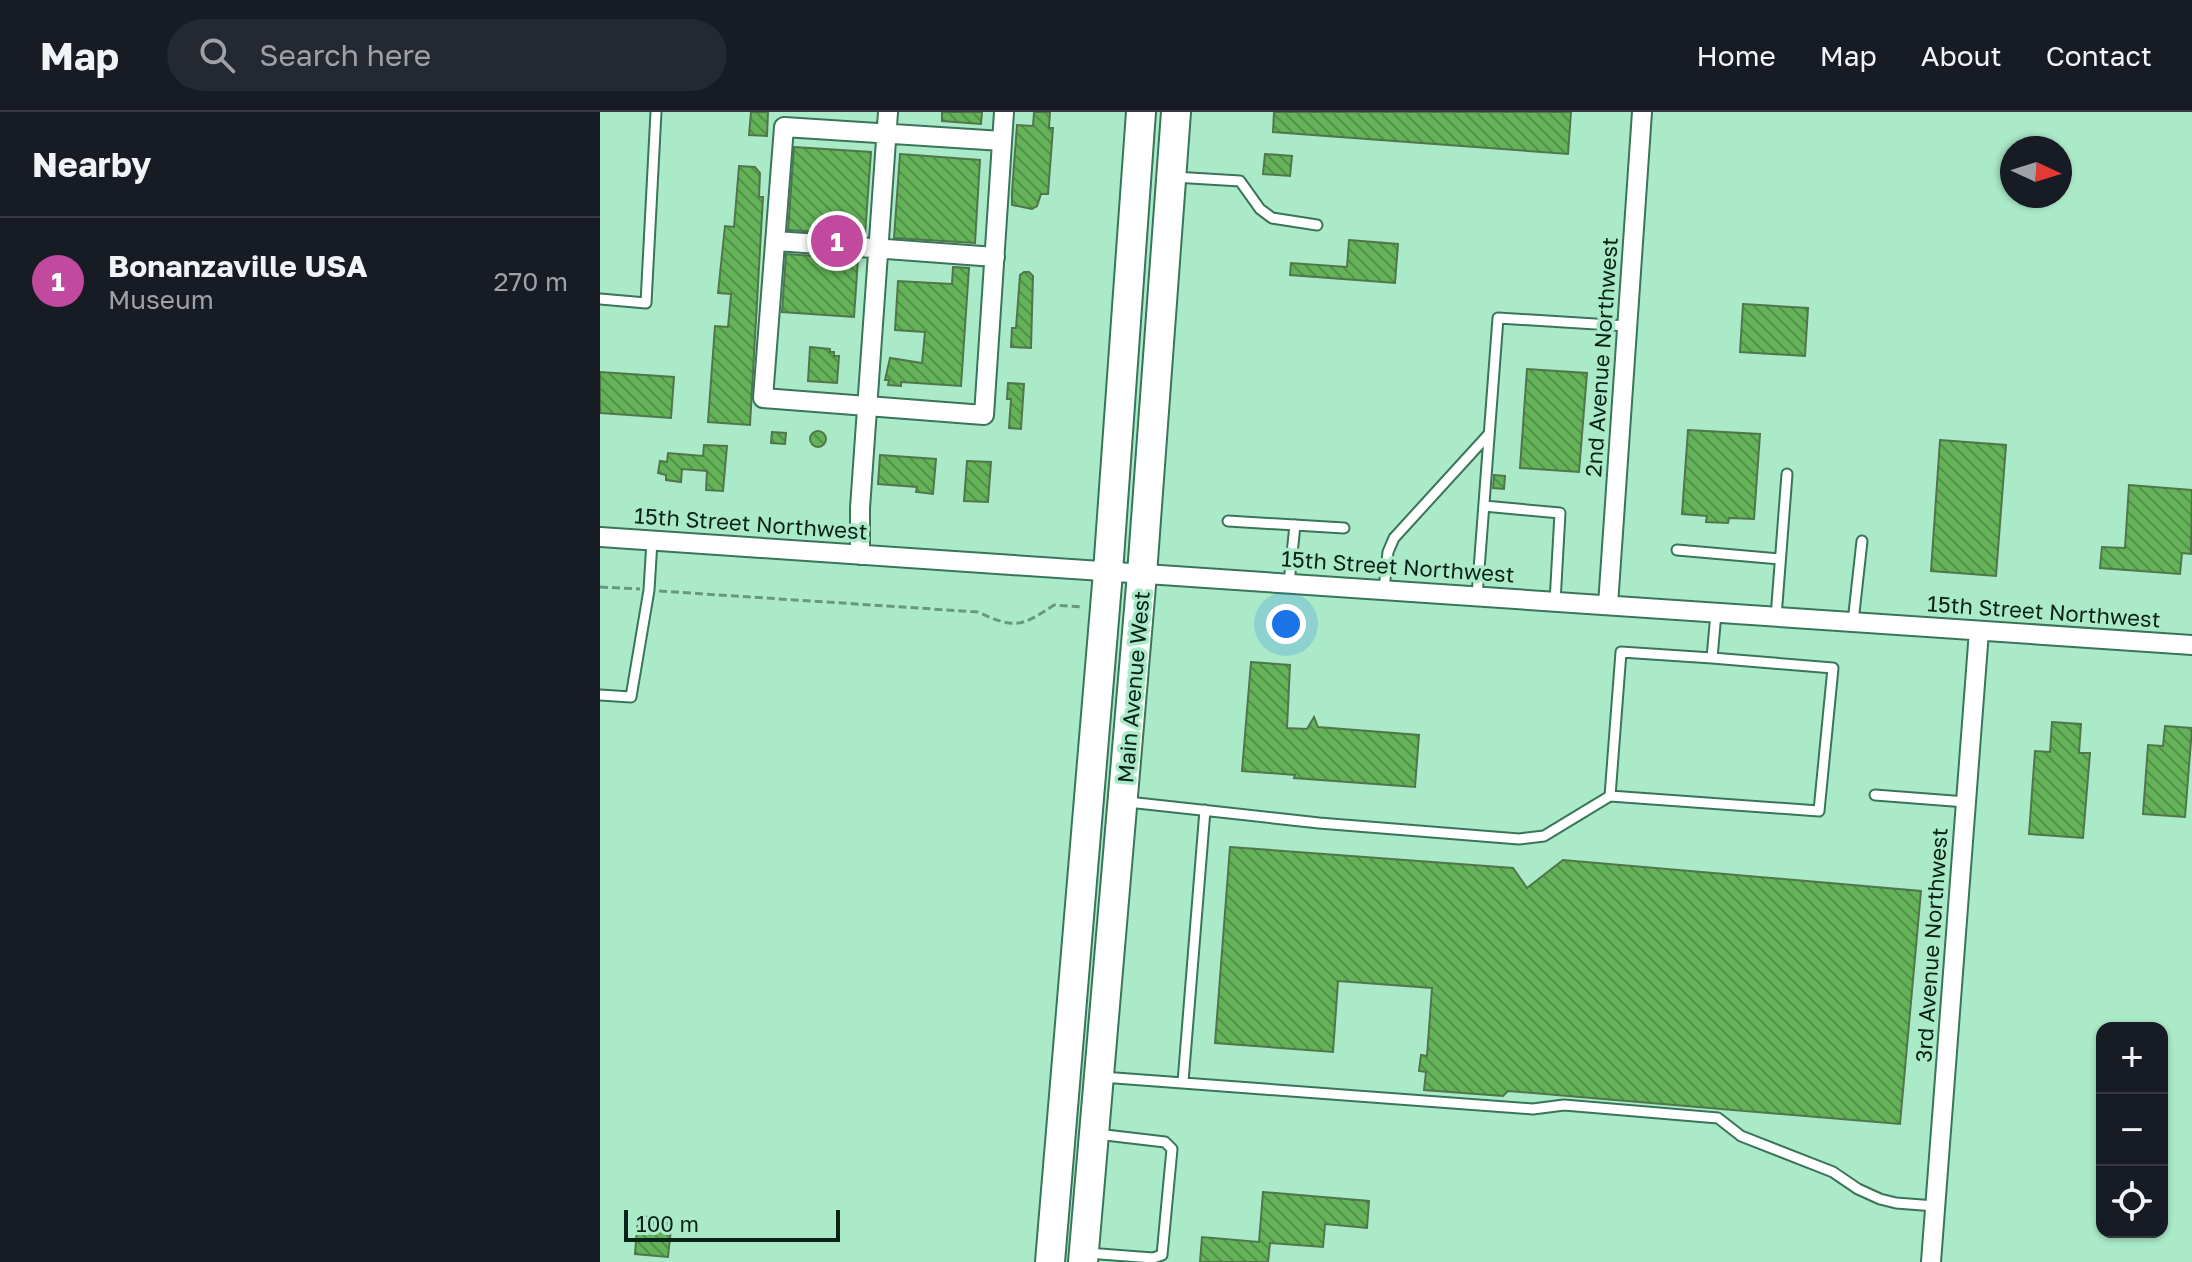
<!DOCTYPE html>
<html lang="en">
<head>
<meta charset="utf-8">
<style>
	body { margin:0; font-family:"Golos Text",sans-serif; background:#242831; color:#f1f3f6 }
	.controls { position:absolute; right:24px; bottom:24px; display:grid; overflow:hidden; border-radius:16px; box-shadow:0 2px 6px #0004 }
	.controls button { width:72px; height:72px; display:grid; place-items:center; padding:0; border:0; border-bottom:2px solid #363941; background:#171b24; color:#f1f3f6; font:40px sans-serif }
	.compass { position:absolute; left:1400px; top:24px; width:72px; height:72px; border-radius:50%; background:#171b24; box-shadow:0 2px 6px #0004; rotate:94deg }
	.scale { position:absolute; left:24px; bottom:20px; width:216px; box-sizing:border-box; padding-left:8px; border:4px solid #0a2318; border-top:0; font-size:22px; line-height:28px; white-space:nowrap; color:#0a2318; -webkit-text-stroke:6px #abeac9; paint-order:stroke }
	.you { position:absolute; left:686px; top:512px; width:28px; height:28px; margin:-20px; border:6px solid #fff; border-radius:50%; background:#1a73e8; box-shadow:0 0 0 12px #1a73e833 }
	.badge { display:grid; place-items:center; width:52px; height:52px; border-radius:50%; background:#c24a9e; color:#fff; font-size:26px; font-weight:700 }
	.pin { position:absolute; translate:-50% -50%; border:4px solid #fff; box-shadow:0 2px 8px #0006 }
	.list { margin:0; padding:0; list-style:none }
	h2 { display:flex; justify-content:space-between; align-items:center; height:104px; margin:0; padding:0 32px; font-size:34px }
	h2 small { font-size:26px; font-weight:400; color:#9ea1a6 }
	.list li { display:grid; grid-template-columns:52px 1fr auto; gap:24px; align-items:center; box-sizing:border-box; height:128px; padding:0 32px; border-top:2px solid #363941 }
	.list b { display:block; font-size:30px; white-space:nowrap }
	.list p { margin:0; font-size:26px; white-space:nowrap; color:#9ea1a6 }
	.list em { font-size:26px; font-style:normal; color:#9ea1a6 }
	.icon { flex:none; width:44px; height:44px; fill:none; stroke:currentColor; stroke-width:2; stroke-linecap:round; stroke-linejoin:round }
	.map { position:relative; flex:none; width:1592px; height:1150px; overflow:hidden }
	header { display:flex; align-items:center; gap:48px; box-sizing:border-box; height:112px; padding:0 40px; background:#171b24; border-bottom:2px solid #363941 }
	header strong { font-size:38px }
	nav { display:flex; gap:44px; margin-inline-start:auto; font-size:28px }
	.search { width:560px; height:72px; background:#242831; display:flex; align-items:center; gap:20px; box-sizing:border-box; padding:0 28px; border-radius:44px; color:#9ea1a6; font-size:30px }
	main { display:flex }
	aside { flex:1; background:#171b24 }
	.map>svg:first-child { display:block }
</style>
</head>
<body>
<header>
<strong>Map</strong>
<div class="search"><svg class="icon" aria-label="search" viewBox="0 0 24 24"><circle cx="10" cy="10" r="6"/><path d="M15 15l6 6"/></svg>Search here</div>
<nav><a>Home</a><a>Map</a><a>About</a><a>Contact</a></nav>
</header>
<main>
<aside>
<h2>Nearby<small></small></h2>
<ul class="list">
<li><span class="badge">1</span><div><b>Bonanzaville USA</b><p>Museum</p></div><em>270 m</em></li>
</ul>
</aside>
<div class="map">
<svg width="1592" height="1150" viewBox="0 0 1592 1150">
	<defs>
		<pattern id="building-back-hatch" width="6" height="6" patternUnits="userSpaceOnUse" patternTransform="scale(2)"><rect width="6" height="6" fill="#64b359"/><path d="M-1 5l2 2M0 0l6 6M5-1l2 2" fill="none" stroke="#519149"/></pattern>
	</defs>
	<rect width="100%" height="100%" fill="#abeac9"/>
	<path fill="url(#building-back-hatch)" stroke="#51764b" stroke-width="2" d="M151 0H168L167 24 149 23Z
		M342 0H382L381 12 342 9Z
		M434 0H450L449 16H453L448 82H441L437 94 432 97 412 93V80L417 13 433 14Z
		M674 0H971L968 42 673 20Z
		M194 35 271 40 265 123 188 118Z
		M300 42 380 48 375 131 294 126Z
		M665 42 692 44 690 64 663 62Z
		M139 54 155 55 160 61 159 85H163L150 313 108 310 115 214 128 215 131 182 118 181 125 114 134 115Z
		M749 128 798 132 795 171 690 163 691 151 747 155Z
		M186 142 258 147 254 205 182 200Z
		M353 155 369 156 361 274 301 270V274L288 273 289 268H285L290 246 322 251 325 220 295 218 298 169 352 172Z
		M424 160H429L433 164 431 236 411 235 412 216H416L420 163Z
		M1143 192 1208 196 1205 244 1140 240Z
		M210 235 230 237V240H234V244H239L237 271 208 269Z
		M927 257 987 261 979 360 920 356Z
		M0 260 74 265 71 306 0 301Z
		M408 271 424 272 421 317 409 316 411 287H407Z
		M1088 318 1160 322 1154 407 1129 406 1128 411 1106 410 1107 404 1082 402Z
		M210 327a8 8 0 1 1 16 0a8 8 0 1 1-16 0Z
		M172 320 186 321 185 332 171 331Z
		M1340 328 1406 333 1396 464 1331 459Z
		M104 333 127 334 123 379 106 378 107 359 82 357 81 370 66 368V363L58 361 60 349 67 350 68 341 103 344Z
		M280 343 336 347 333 382 316 380 317 375 278 372Z
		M367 349 391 350 388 390 364 389Z
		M894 363 905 364 904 377 893 376Z
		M1529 373 1592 378 1591 442 1582 441 1580 462 1500 456 1502 435 1525 436Z
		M651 550 690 553 687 616 707 617 714 605 718 615 819 623 815 675 694 666 695 663 642 659Z
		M1452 610 1481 612 1479 641H1490L1483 726 1429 722 1435 639 1450 640Z
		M1565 614 1592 616 1585 705 1543 702 1548 633 1563 634Z
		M630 735 913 756 927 776 963 748 1321 779 1300 1012 908 979 903 984 824 978 826 960 819 959 821 943 827 944 832 876 738 869 733 940 615 931Z
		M663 1080 769 1089 767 1116 725 1112 723 1135 670 1131 668 1150H600L602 1125 659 1130Z
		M38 1104 72 1107 68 1145 35 1142Z"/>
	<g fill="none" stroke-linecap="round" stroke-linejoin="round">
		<defs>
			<path id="lane" d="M574 65 640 69 660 97 672 106 717 113
				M0 187 46 191 56 0
				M884 394 960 401 955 490
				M628 409 744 416
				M1077 438 1180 447
				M689 471 695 413
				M784 477 788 440 794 426 888 323
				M877 484 898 206 1027 214
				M1176 505 1187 362
				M1253 510 1262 429
				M0 583 31 585 49 478 52 429
				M1275 683 1366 690
				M1010 684 1219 699 1233 556 1112 546
				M528 690 719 711 919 727 944 724 1010 684 1021 540 1112 546 1116 501
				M502 965 933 997 964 993 1118 1006 1141 1024 1233 1060 1258 1077 1280 1087 1296 1091 1335 1094
				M583 970 605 698
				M487 1141 553 1146 562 1143 572 1037 565 1030 497 1022"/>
			<path id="street" d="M402 29 184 15 163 286 384 303C391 202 398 101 404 0
				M177 129 395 145
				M0 425 1592 533
				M260 443V396L288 0
				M1008 493 1042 0
				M1331 1150 1379 519"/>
			<path id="primary" d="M450 1150 508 460 541 0
				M483 1150 542 462 576 0"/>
		</defs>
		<use href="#lane" stroke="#397558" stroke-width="13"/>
		<use href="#street" stroke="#397558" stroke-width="22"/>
		<use href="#primary" stroke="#397558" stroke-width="32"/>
		<path stroke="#699880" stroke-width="3" stroke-dasharray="8 4" stroke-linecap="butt" d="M0 475 40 477
			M59 479 378 500C415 517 421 515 454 493L483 495"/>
		<use href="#lane" stroke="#fff" stroke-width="9"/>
		<use href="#street" stroke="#fff" stroke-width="18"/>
		<use href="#primary" stroke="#fff" stroke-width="28"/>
	</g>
	<g text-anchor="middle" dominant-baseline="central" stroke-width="7" stroke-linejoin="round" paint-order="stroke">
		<g font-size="22" fill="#0a2318" stroke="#abeac9">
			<text transform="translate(1001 245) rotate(-86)">2nd Avenue Northwest</text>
			<text transform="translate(151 411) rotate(4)">15th Street Northwest</text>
			<text transform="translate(798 454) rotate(4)">15th Street Northwest</text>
			<text transform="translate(1444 499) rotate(4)">15th Street Northwest</text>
			<text transform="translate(533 575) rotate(-85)">Main Avenue West</text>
			<text transform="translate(1331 833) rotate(-86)">3rd Avenue Northwest</text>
		</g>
	</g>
</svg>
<div class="controls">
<button>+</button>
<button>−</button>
<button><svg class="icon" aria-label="locate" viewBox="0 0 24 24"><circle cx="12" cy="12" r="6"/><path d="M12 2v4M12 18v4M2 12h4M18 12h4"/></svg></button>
</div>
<svg class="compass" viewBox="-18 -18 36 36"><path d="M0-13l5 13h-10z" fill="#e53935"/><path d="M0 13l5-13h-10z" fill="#9ea1a6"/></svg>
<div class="scale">100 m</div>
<div class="you"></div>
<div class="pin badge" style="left:237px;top:129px">1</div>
</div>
</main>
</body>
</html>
